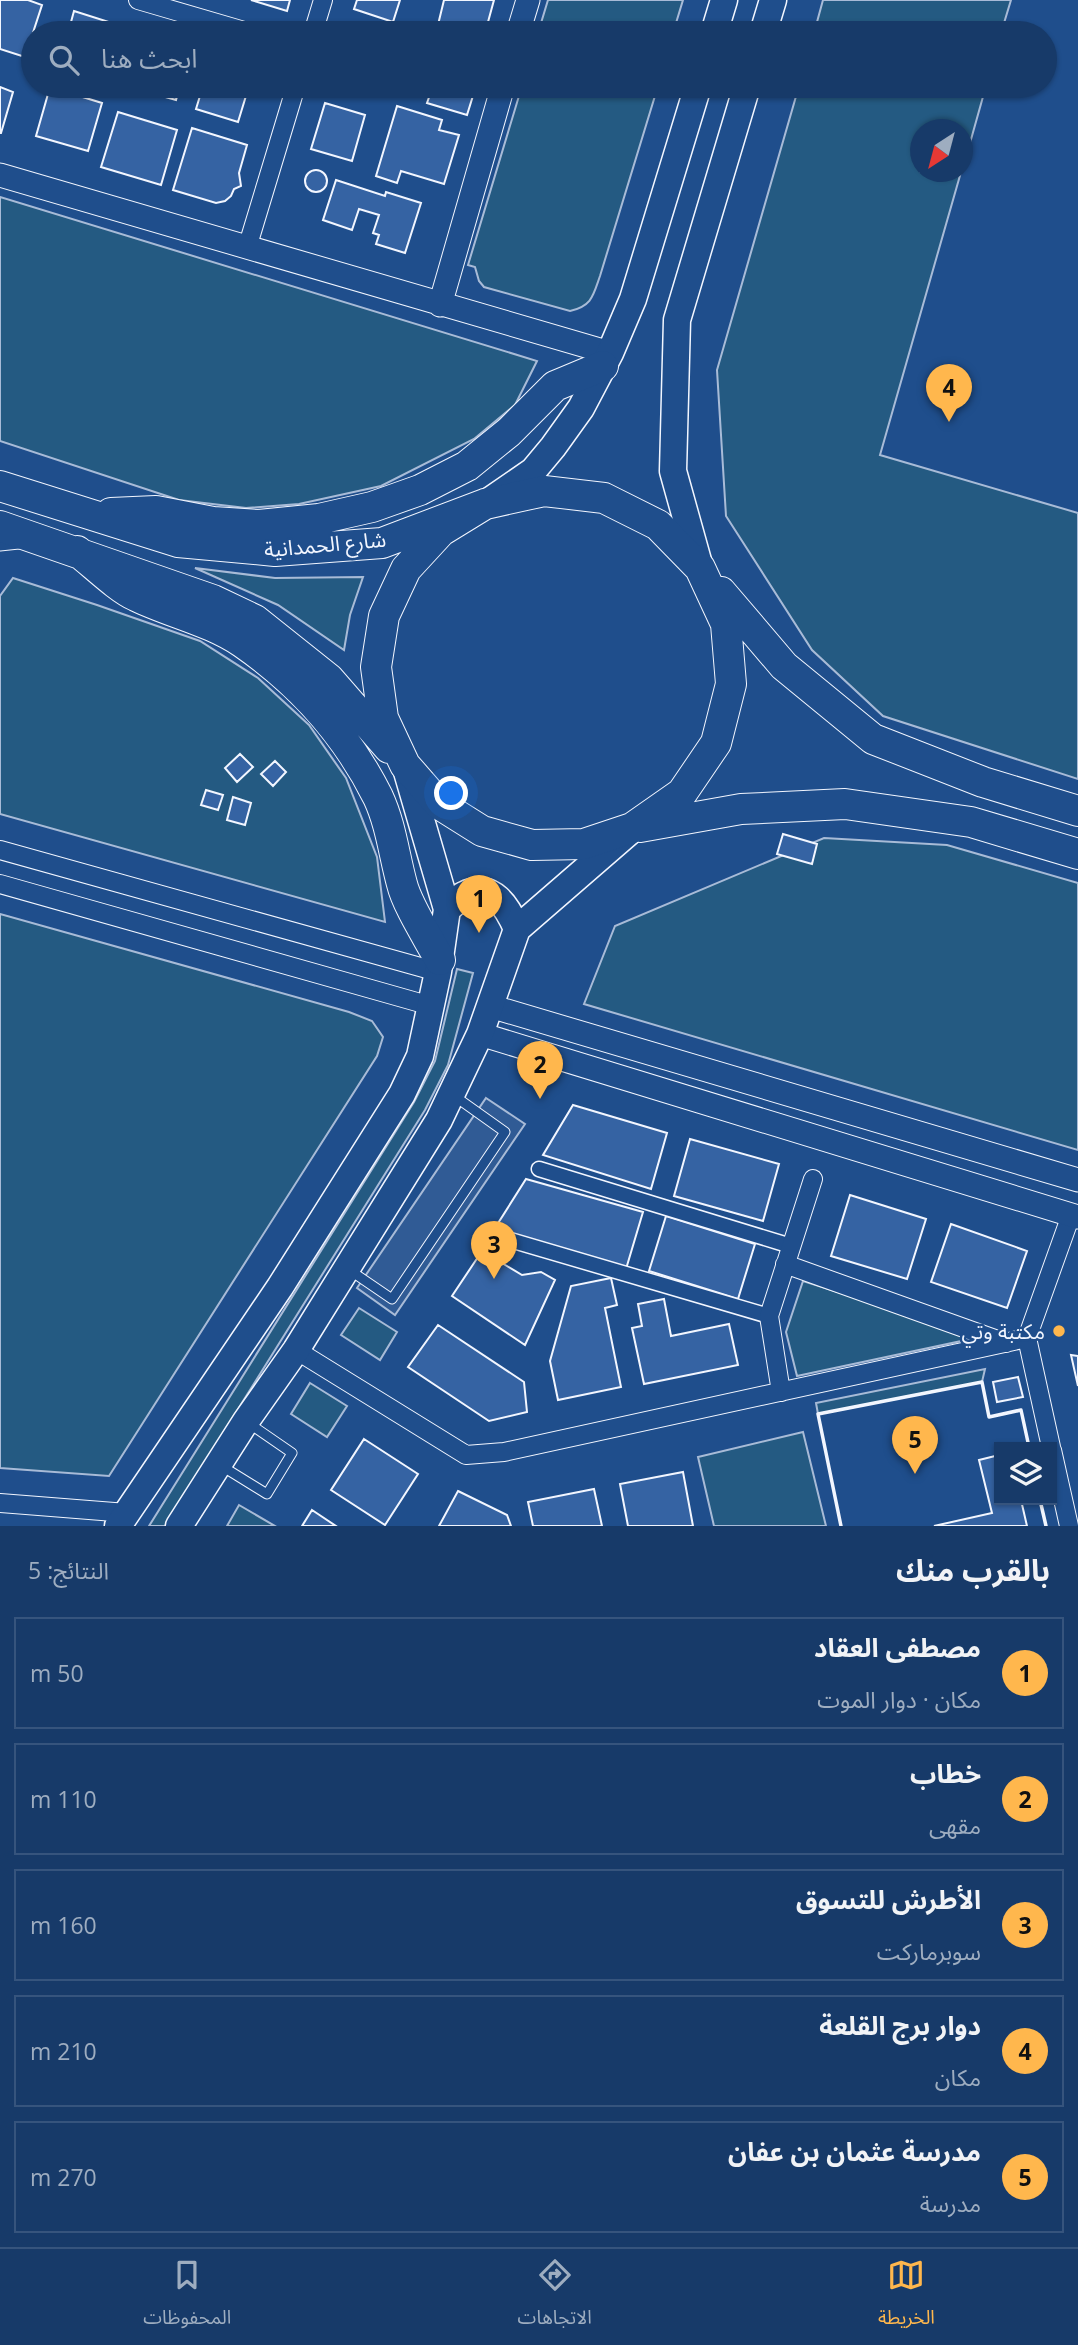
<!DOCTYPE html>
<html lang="ar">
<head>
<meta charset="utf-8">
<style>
	body { margin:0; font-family:"Open Sans","Noto Sans Arabic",sans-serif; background:#244571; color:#f1f3f6; direction:rtl }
	.controls { position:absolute; right:21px; bottom:21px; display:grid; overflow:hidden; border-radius:0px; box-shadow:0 2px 5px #0004 }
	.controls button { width:63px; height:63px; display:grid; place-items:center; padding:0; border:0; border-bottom:2px solid #36547d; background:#173a69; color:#f1f3f6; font:35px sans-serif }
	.compass { position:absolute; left:910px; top:119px; width:63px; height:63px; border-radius:50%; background:#173a69; box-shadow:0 2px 5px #0004; rotate:216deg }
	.you { position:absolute; left:452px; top:794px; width:24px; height:24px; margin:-18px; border:5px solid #fff; border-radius:50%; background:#1a73e8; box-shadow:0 0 0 10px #1a73e833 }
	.badge { display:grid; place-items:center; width:46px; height:46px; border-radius:50%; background:#ffb74d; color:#111; font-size:23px; font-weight:700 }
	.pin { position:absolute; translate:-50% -58px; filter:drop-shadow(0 2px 4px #0008) }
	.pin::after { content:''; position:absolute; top:37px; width:24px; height:21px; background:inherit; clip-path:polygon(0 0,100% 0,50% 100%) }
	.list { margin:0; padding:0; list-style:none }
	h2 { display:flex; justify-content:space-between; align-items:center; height:91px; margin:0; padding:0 28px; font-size:30px }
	h2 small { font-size:23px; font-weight:400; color:#9eadc0 }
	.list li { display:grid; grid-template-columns:46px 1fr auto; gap:21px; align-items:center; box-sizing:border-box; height:112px; margin:0 14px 14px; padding:0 14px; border:2px solid #36547d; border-radius:0px }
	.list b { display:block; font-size:26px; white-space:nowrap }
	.list p { margin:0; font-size:23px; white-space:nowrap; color:#9eadc0 }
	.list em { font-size:23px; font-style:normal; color:#9eadc0 }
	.icon { flex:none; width:38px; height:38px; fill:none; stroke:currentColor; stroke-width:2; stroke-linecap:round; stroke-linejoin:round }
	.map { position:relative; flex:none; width:1078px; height:1526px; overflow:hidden; direction:ltr }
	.search { position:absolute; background:#173a69; box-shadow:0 2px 5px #0004; left:21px; right:21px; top:21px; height:77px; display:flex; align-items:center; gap:18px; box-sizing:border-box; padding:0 24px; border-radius:38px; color:#9eadc0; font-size:26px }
	.sheet { height:721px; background:#173a69 }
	nav { display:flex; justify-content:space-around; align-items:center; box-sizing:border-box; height:98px; border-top:2px solid #36547d; background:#173a69; font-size:19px; color:#9eadc0 }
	nav a { display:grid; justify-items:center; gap:4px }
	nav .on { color:#ffb74d }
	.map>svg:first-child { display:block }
</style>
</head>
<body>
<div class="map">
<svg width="1078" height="1526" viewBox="0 0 1078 1526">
	<rect width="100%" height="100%" fill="#1f4e8c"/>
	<path fill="#245a82" stroke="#a8bbd7" stroke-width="2" d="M548 0H683L673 33H538Z
		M823 0H1011L1001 33H814Z
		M522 86H658L600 276C593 296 592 306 570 311L484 287 479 281 475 267 468 265Z
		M799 86H986L963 168 962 130H920V172H961L880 455 1078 513V779L883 716 812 650 726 516 717 370Z
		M0 197 537 361 515 405 474 439 381 486 299 504 246 508 179 500 0 441Z
		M195 568 275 578 363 577 350 615 344 650 278 605Z
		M13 578 97 605 200 641 258 678 309 725 346 778 377 857 385 922 0 814V596Z
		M824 838 947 845 1078 883V1150L584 1004 615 926Z
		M0 914 349 1012 372 1021 383 1037 377 1056 109 1476 0 1468Z
		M457 969 473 973 448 1065 425 1110 165 1526H149L414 1102 435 1061Z
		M803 1281 980 1337 797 1376 786 1332Z
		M359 1308 397 1332 380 1360 341 1335Z
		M985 1369 982 1382 818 1414 816 1403Z
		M310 1383 347 1406 327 1437 291 1414Z
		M803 1432 826 1526H714L698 1457Z
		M239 1505 275 1526H227Z"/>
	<path fill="#305b95" stroke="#a8bbd7" stroke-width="2" d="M486 1098 525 1124 395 1315 357 1288Z"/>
	<path fill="#3563a3" stroke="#f2f6ff" stroke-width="2" d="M0 0H28L42 5 25 57 0 49Z
		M251 0H290L287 11Z
		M357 0H400L393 22 354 9Z
		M444 0H494L485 33H436Z
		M74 11 131 29 129 33H68Z
		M126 86H180L176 100Z
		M203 86H249L238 122 196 109Z
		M433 86H476L467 115 427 103Z
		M0 87 13 92 1 133H0Z
		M50 87 102 103 88 151 36 136Z
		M325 103 365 115 352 161 311 149Z
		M397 106 442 120 439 130 459 135 444 184 401 171 397 183 376 176Z
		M118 112 177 130 161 185 101 167Z
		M192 128 247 145 239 173 241 186 234 189 231 196 225 201 216 203 173 190Z
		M305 181a11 11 0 1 1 22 0a11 11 0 1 1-22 0Z
		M336 180 385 196 386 192 421 203 405 253 376 244 379 235 373 233 379 215 359 209 352 230 323 220Z
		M240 754 253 767 237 782 225 768Z
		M275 761 286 772 273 786 261 774Z
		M206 790 223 795 218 810 201 805Z
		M233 797 251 803 245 825 227 820Z
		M783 834 817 844 812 864 777 854Z
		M573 1105 667 1133 651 1189 543 1155Z
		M690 1139 779 1164 763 1221 674 1196Z
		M526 1179 643 1212 626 1269 495 1228Z
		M850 1195 926 1219 907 1279 831 1256Z
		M666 1216 755 1244 738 1299 649 1271Z
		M951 1224 1027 1251 1007 1308 931 1282Z
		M482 1251 522 1275 541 1272 555 1280 525 1345 452 1296Z
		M611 1278 617 1305 605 1308 621 1387 558 1400 550 1361 571 1286Z
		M664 1299 671 1336 729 1324 738 1365 644 1384 632 1328 642 1326 638 1304Z
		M438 1325 524 1382 527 1412 489 1421 408 1367Z
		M1071 1355 1078 1356V1386Z
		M1018 1377 1023 1397 997 1402 993 1382Z
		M364 1439 418 1474 385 1525 331 1490Z
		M999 1455V1500H1021L1027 1526H934L992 1513 979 1460Z
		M683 1472 693 1526H628L620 1484Z
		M594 1489 602 1526H533L528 1502Z
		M458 1491 507 1515 511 1526H439Z
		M312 1510 336 1526H302Z"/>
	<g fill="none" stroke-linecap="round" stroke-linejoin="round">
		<defs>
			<path id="service" d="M0 546 19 544
				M348 1269 392 1299 505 1132 453 1095
				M220 1465 267 1494 292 1453 247 1422"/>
			<path id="pedestrian" d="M539 1169 791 1246
				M500 1237 769 1316"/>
			<path id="minor" d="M138 0 251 33
				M313 33 323 0
				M247 248 296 86
				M0 850 438 972
				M0 884 431 1006
				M785 1264 1006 1343
				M296 1350 466 1455 504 1452 1027 1338
				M781 1392 769 1316 813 1179
				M1051 1447 1027 1338 1071 1215
				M1052 1450 1069 1526
				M0 1503 127 1513"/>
			<path id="tertiary" d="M518 33 528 0
				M0 175 610 353
				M440 305 503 86
				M490 1006 1078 1180
				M480 1034 1078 1217"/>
			<path id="secondary" d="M714 33 724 0
				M763 33 773 0
				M488 502 533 471 553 447 581 408 610 353 633 299 698 86
				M700 568 673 471 677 320 747 86
				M447 909C453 905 458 898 464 895 492 880 508 908 517 929
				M118 1526 280 1287 402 1094 420 1056 438 972 447 909 405 765
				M179 1526 246 1421 296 1350 439 1120 480 1034 517 929 630 831"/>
			<path id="trunk" d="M0 486 178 542 275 551 382 543 485 504 544 491 604 498 658 525 700 568 726 624 731 684 716 743 682 793 632 828 584 844 532 845 482 831 439 804 405 765 383 718 376 667 384 616 406 569 441 531 485 504
				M111 513 156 511 213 522 259 525 319 519 372 507 420 490 467 466 509 432 555 386 603 366
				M0 526 213 600 255 620 329 679 389 748
				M77 551C94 564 118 588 136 596 171 613 211 621 243 643 302 684 346 733 378 797 391 825 394 855 402 884 407 905 429 939 440 960
				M721 592 784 666 873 739 983 782 1078 811
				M640 827 741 809 845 804 971 822 1078 854"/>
		</defs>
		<use href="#service" stroke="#f2f6ff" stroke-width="11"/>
		<use href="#pedestrian" stroke="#f2f6ff" stroke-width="17"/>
		<use href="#minor" stroke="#f2f6ff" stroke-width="20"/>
		<use href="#tertiary" stroke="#f2f6ff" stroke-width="25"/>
		<use href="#secondary" stroke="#f2f6ff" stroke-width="29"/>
		<use href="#trunk" stroke="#f2f6ff" stroke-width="32"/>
		<use href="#service" stroke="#1f4e8c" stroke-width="9"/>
		<use href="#pedestrian" stroke="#1f4e8c" stroke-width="14"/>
		<use href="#minor" stroke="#1f4e8c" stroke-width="18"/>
		<use href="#tertiary" stroke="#1f4e8c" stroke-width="23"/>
		<use href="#secondary" stroke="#1f4e8c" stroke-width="26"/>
		<use href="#trunk" stroke="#1f4e8c" stroke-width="30"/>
		<path stroke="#f2f6ff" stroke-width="3.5" d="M1040 1500 1046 1526
			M841 1526 818 1414 982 1382 989 1417 1021 1410 1029 1447"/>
	</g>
	<circle fill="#ffb74d" stroke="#1f4e8c" stroke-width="2.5" cx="1059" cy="1331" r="7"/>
	<g text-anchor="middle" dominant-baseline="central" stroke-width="5" stroke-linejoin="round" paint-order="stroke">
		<g font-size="21" fill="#f2f6ff" stroke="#1f4e8c">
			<text transform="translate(325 544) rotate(-5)">شارع الحمدانية</text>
		</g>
		<g font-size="21" fill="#f2f6ff" stroke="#1f4e8c" text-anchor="end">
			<text x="1045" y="1331">مكتبة وتي</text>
		</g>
	</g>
</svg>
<div class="controls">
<button><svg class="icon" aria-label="layers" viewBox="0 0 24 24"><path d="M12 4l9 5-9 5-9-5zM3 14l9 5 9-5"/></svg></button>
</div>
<svg class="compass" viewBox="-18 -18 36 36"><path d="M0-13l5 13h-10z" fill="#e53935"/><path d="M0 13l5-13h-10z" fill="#9eadc0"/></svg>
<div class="you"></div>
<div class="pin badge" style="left:479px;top:933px">1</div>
<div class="pin badge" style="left:540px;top:1099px">2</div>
<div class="pin badge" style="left:494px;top:1279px">3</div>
<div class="pin badge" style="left:949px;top:422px">4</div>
<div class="pin badge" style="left:915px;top:1474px">5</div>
<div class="search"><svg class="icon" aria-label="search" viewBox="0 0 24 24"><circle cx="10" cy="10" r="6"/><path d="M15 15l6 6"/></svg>ابحث هنا</div>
</div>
<section class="sheet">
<h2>بالقرب منك<small>النتائج: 5</small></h2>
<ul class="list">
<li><span class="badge">1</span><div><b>مصطفى العقاد</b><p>مكان · دوار الموت</p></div><em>50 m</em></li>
<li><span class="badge">2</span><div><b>خطاب</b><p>مقهى</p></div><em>110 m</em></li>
<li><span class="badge">3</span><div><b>الأطرش للتسوق</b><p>سوبرماركت</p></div><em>160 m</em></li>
<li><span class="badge">4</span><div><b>دوار برج القلعة</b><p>مكان</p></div><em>210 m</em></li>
<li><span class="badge">5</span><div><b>مدرسة عثمان بن عفان</b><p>مدرسة</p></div><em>270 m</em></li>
</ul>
</section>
<nav>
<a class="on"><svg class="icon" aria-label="map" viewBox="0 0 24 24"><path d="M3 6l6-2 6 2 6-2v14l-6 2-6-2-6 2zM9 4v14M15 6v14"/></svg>الخريطة</a>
<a><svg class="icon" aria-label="directions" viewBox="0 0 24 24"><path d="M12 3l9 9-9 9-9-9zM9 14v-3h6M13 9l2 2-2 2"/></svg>الاتجاهات</a>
<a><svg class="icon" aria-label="saved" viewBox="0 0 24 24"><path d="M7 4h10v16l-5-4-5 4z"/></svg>المحفوظات</a>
</nav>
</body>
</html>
